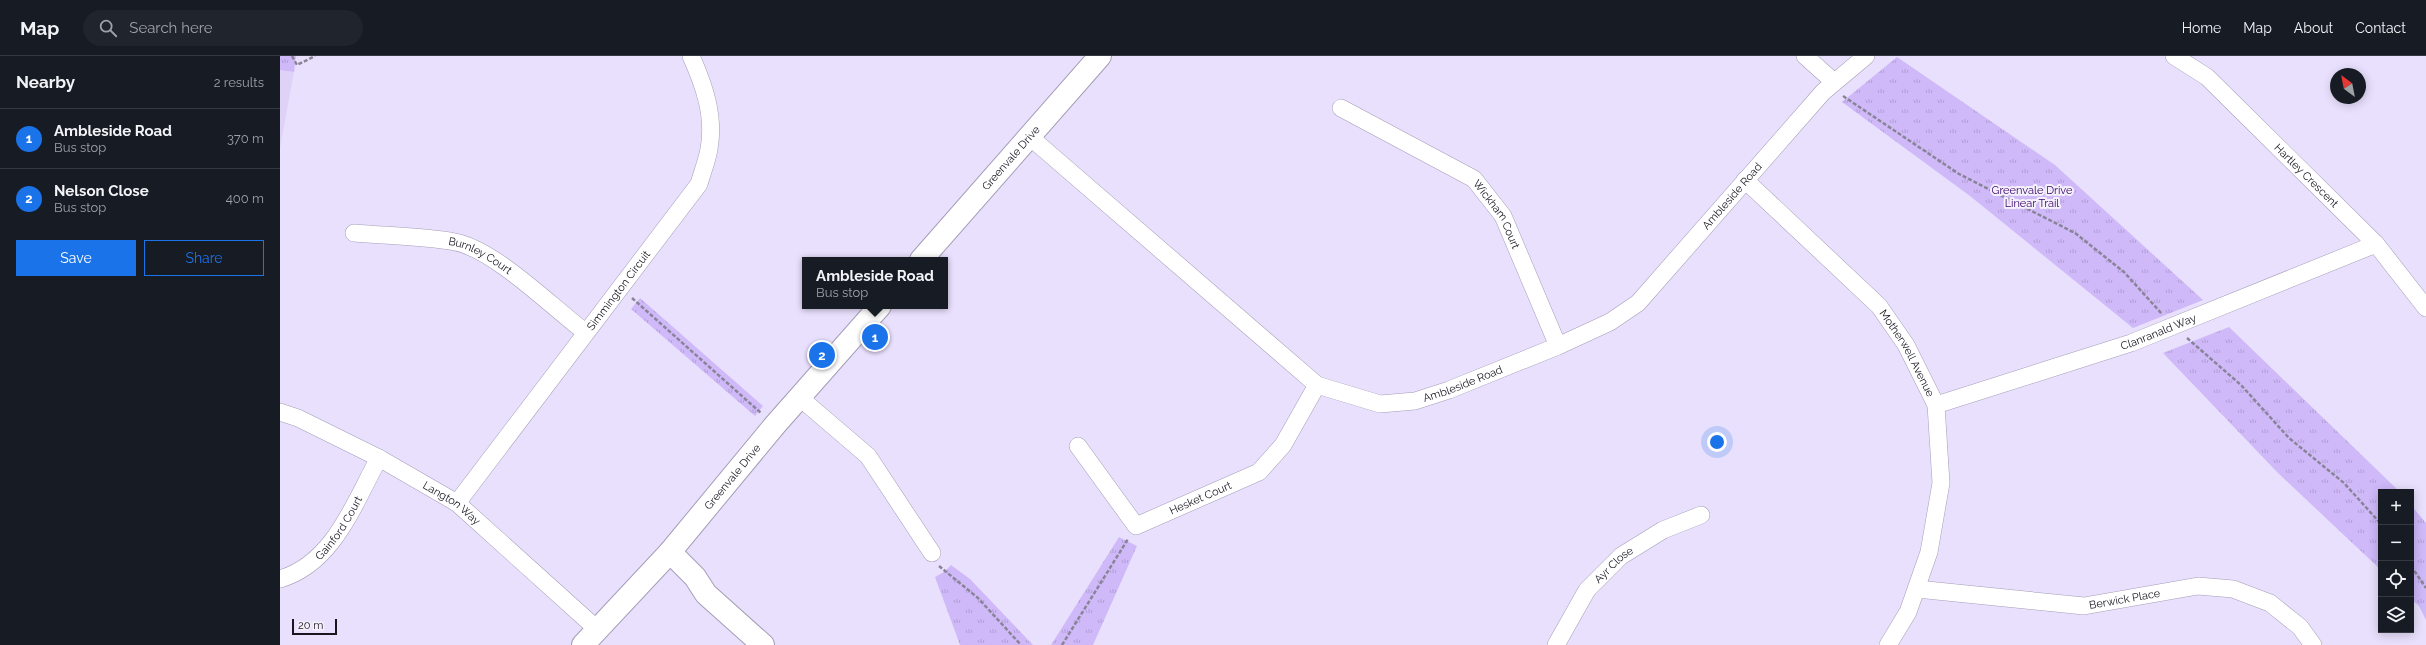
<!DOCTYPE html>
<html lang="en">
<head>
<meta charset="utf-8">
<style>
	body { margin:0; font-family:Raleway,sans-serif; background:#20242c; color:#f1f3f6 }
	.controls { position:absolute; right:12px; bottom:12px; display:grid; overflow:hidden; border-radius:0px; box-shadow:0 2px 10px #0003 }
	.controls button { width:36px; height:36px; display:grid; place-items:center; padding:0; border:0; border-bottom:1px solid #363941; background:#171b24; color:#f1f3f6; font:20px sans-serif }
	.compass { position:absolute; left:2050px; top:12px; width:36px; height:36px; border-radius:50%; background:#171b24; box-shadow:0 2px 10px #0003; rotate:328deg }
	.scale { position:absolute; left:12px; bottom:10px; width:45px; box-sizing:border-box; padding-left:4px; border:2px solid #191620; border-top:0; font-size:11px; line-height:14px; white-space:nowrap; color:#191620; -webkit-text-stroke:3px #f4f1fc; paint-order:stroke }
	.you { position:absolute; left:1437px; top:386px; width:14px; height:14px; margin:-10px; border:3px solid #fff; border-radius:50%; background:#1a73e8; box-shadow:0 0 0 6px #1a73e833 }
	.badge { display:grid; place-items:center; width:26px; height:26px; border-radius:50%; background:#1a73e8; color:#fff; font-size:13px; font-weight:700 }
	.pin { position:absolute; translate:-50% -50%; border:2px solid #fff; box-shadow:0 1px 4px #0006 }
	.popup { position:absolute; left:522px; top:201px; width:146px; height:52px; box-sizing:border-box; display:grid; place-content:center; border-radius:0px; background:#171b24; filter:drop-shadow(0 1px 3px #0005); font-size:13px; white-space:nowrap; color:#9ea1a6 }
	.popup b { font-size:15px; color:#f1f3f6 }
	.popup::after { content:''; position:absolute; left:50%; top:100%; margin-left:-8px; border:8px solid transparent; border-top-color:#171b24 }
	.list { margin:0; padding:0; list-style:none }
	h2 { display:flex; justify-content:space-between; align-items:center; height:52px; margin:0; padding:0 16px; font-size:17px }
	h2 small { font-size:13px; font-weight:400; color:#9ea1a6 }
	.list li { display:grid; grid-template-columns:26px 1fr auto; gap:12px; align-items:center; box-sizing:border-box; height:60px; padding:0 16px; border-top:1px solid #363941 }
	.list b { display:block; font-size:15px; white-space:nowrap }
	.list p { margin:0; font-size:13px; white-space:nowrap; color:#9ea1a6 }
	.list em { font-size:13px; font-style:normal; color:#9ea1a6 }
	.actions { display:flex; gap:8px; padding:12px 16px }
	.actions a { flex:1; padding:9px 0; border:1px solid #1a73e8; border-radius:0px; text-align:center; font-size:14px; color:#1a73e8 }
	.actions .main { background:#1a73e8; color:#fff }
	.icon { flex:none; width:22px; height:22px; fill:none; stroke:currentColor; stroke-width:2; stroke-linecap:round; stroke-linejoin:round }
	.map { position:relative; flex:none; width:2146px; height:589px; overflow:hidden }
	header { display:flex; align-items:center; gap:24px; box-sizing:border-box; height:56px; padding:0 20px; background:#171b24; border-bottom:1px solid #363941 }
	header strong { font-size:19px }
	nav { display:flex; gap:22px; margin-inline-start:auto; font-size:14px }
	.search { width:280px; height:36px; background:#20242c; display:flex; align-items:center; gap:10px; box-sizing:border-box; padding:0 14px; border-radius:22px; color:#9ea1a6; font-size:15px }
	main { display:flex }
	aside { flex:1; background:#171b24 }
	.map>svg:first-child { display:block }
</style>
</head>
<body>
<header>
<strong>Map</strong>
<div class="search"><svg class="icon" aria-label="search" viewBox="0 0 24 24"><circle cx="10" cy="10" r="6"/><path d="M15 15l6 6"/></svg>Search here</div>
<nav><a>Home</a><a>Map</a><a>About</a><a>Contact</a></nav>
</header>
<main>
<aside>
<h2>Nearby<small>2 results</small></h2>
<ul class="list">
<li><span class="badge">1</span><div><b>Ambleside Road</b><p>Bus stop</p></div><em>370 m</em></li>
<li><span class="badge">2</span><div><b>Nelson Close</b><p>Bus stop</p></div><em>400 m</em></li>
</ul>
<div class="actions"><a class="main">Save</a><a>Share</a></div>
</aside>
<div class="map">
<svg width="2146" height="589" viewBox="0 0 2146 589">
	<defs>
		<pattern id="park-tufts" width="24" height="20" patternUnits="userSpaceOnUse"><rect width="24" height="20" fill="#cfb9f9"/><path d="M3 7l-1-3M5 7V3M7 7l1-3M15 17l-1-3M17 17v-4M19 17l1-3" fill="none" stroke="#b19ed5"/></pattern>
	</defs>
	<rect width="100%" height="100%" fill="#e9e0fd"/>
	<path fill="#ded2f6" d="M0 14 14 16 0 92Z"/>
	<path fill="url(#park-tufts)" d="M0 0H16L14 16 0 14Z
		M1617 1 1775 109 1923 244 1853 272 1690 140 1562 46Z
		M360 242 483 350 475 360 351 253Z
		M1949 271 2120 436H2101V514L1998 417 1883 297Z
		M2131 449 2146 467V564L2139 550 2131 543Z
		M839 481 857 490 813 589H771Z
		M671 509 690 523 753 589H680L655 521 664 516Z"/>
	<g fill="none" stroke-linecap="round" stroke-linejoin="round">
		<defs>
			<g id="street">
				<path d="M1525 0 1554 26"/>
				<path id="s1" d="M1894 0 1927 21 2096 188 2146 252"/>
				<path id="s2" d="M1061 52 1194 123 1223 160 1278 290"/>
				<path id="s3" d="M750 81 1037 329 1100 348 1135 345 1169 334 1278 290 1330 266 1358 247 1543 36 1586 0"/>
				<path id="s4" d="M1465 124 1599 250 1626 289 1656 349 1661 427 1649 496 1628 556 1608 589"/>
				<path id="s5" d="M74 177C107 180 142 180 175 186 214 193 272 251 305 276"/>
				<path d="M519 341 588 400 652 497"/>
				<path id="s6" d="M1656 349 1851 287 2096 188"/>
				<path id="s7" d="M0 356 18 362 99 402 177 447 318 574"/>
				<path id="s8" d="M798 390 856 470 979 416 1003 389 1037 329"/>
				<path id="s9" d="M177 447 419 128C422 117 427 105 429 93 435 60 424 29 411 0"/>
				<path id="s10" d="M0 523C54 507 74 447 99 402"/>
				<path id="s11" d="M1637 533 1804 550 1918 530 1953 533 1990 547 2020 571 2033 589"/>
				<path id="s12" d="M1276 589 1307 534 1341 500 1383 474 1421 459"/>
			</g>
			<g id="secondary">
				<path id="s13" d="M641 204 820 0"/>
				<path d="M390 496 415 521 426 538 483 589"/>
				<path id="s14" d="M303 589 390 496 495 369 600 250"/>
			</g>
		</defs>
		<use href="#street" stroke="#a59db7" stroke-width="18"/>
		<use href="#secondary" stroke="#a59db7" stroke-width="24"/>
		<path stroke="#8a8498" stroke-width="2.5" stroke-dasharray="4 2" stroke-linecap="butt" d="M12 0 17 9 35 0
			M1563 40 1679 118 1795 177 1844 216 1882 258
			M352 242 481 357
			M1907 282 1961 329 2009 382 2064 427 2101 468
			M659 510 698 542 741 589
			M2131 510 2146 532
			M782 589 848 483"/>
		<use href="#street" stroke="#fff" stroke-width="17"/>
		<use href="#secondary" stroke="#fff" stroke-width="22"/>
	</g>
	<g text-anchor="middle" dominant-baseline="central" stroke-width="4" stroke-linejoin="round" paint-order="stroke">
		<g font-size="11" fill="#191620" stroke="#f4f1fc">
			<text stroke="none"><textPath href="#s13" startOffset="136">Greenvale Drive</textPath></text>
			<text stroke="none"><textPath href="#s1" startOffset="179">Hartley Crescent</textPath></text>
			<text stroke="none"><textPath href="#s3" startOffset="867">Ambleside Road</textPath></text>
			<text stroke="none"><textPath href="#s2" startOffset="193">Wickham Court</textPath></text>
			<text stroke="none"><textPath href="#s5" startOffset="130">Burnley Court</textPath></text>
			<text stroke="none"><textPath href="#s9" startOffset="267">Simmington Circuit</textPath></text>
			<text stroke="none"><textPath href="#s6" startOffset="234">Clanranald Way</textPath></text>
			<text stroke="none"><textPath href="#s4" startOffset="239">Motherwell Avenue</textPath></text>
			<text stroke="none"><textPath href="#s3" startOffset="531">Ambleside Road</textPath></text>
			<text stroke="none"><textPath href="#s14" startOffset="225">Greenvale Drive</textPath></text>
			<text stroke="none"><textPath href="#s8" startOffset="169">Hesket Court</textPath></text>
			<text stroke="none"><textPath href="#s7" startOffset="195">Langton Way</textPath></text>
			<text stroke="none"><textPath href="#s10" startOffset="80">Gainford Court</textPath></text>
			<text stroke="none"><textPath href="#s12" startOffset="100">Ayr Close</textPath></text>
			<text stroke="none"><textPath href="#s11" startOffset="209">Berwick Place</textPath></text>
		</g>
		<g font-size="11" fill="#380267" stroke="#f4f1fc">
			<text x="1752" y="134">Greenvale Drive<tspan x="1752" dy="13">Linear Trail</tspan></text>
		</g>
	</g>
</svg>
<div class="controls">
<button>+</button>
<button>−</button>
<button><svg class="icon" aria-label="locate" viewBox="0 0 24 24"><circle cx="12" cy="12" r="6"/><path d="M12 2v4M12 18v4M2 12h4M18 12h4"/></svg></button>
<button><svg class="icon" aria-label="layers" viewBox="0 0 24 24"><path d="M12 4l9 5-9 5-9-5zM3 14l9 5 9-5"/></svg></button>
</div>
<svg class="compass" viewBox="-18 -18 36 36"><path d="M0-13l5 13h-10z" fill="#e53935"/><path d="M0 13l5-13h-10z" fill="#9ea1a6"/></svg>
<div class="scale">20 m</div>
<div class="you"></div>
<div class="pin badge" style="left:595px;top:281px">1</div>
<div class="popup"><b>Ambleside Road</b>Bus stop</div>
<div class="pin badge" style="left:542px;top:299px">2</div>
</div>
</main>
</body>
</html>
